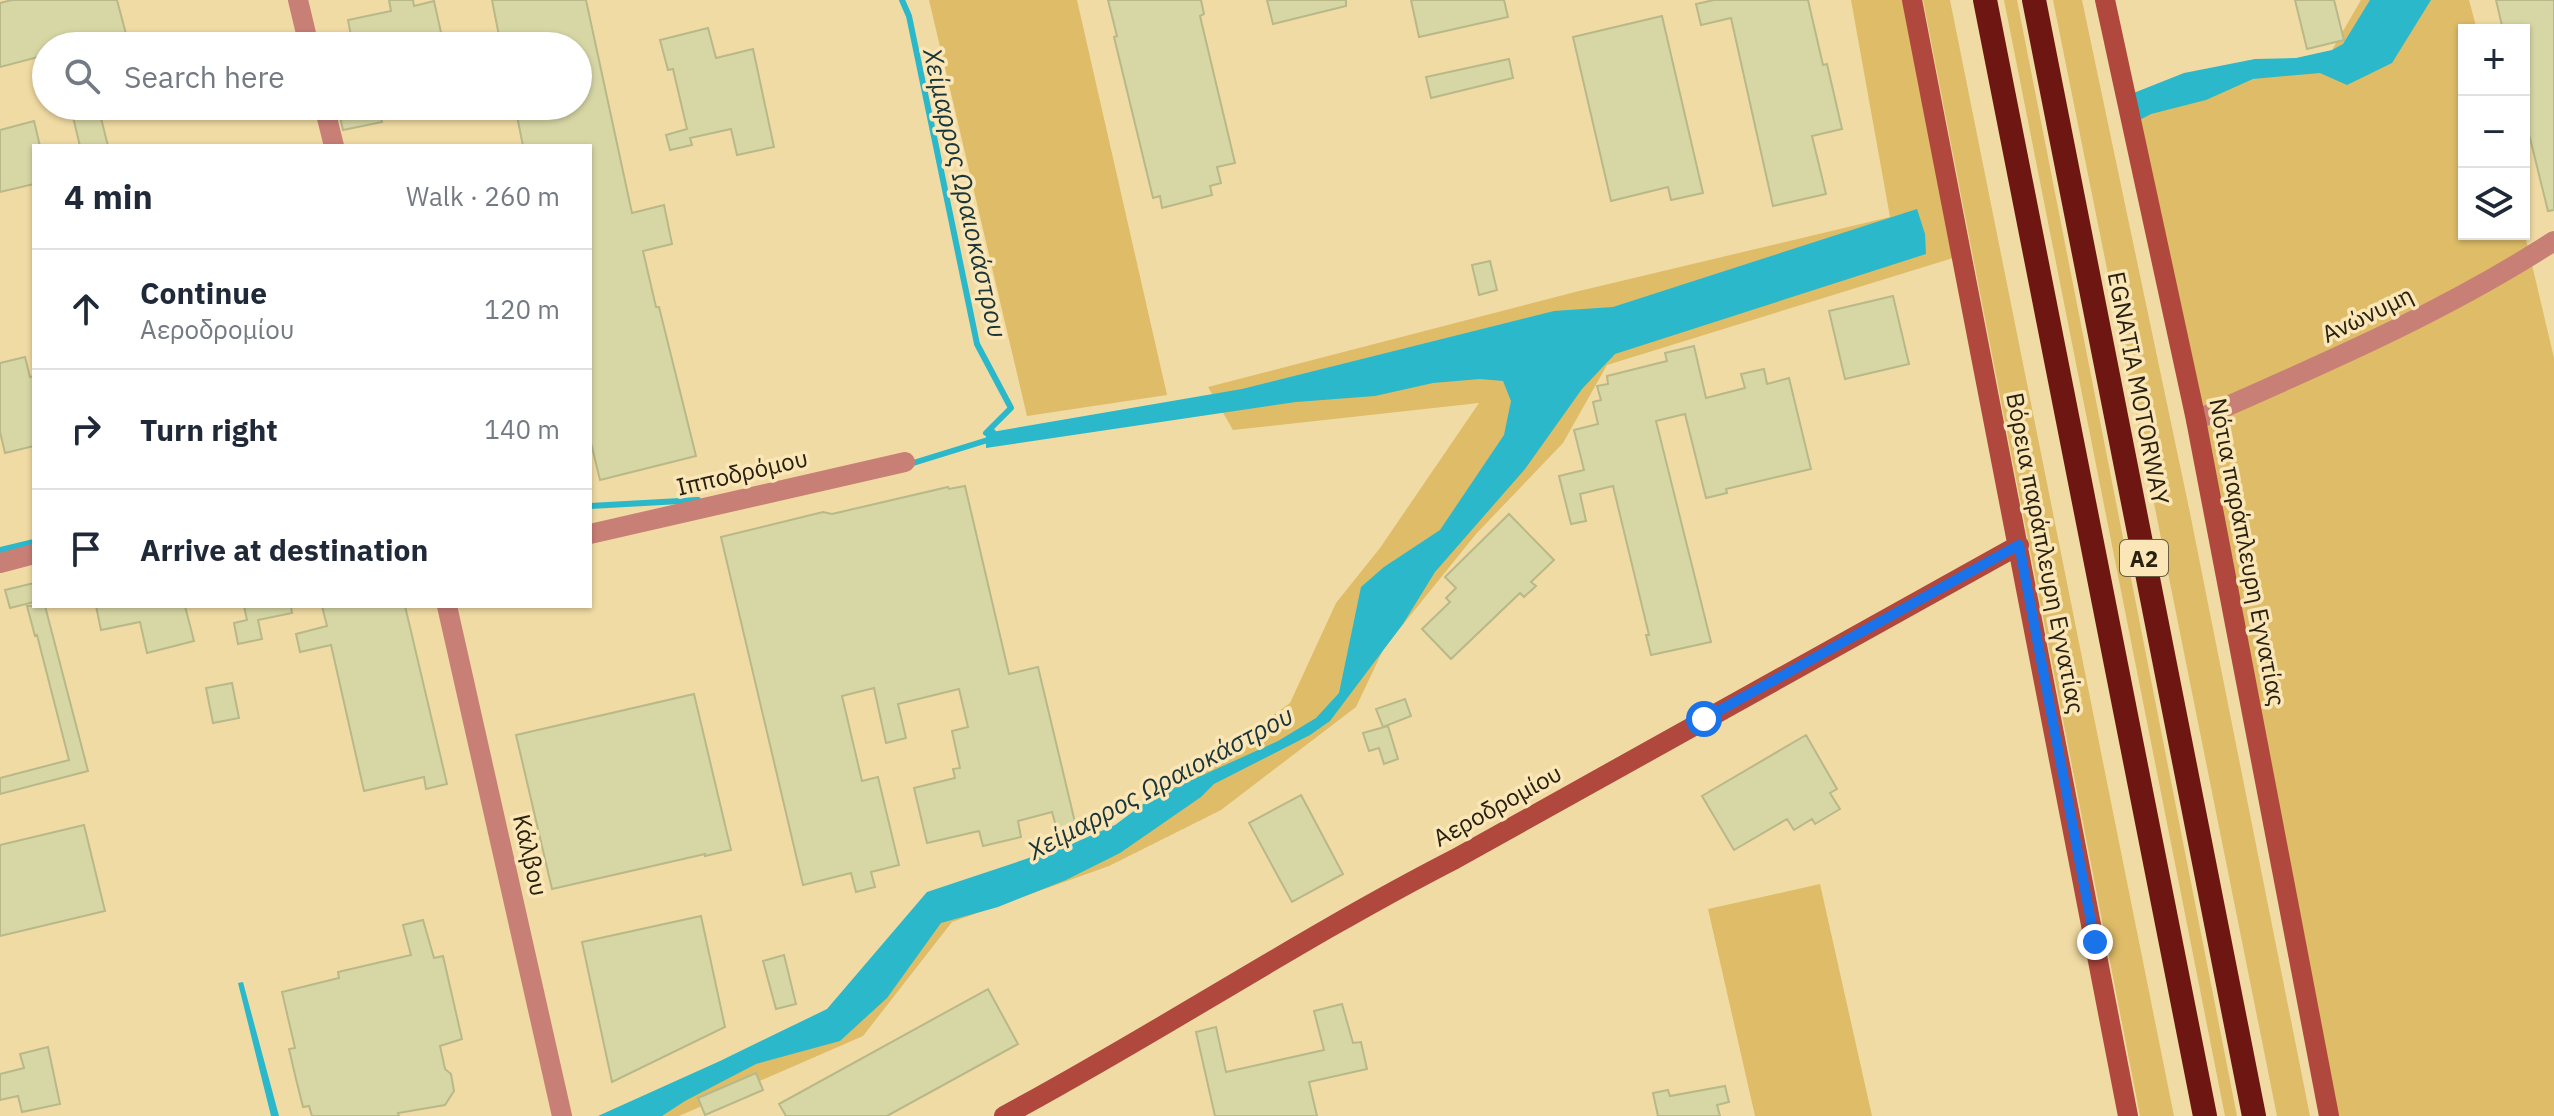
<!DOCTYPE html>
<html lang="en">
<head>
<meta charset="utf-8">
<style>
	body { margin:0; font-family:"IBM Plex Sans",sans-serif; background:#f6f6f7; color:#1f2937 }
	.controls { position:absolute; right:24px; top:24px; display:grid; overflow:hidden; border-radius:0px; box-shadow:0 2px 6px #0004 }
	.controls button { width:72px; height:72px; display:grid; place-items:center; padding:0; border:0; border-bottom:2px solid #e0e1e3; background:#fff; color:#1f2937; font:40px sans-serif }
	.stop { position:absolute; width:24px; height:24px; margin:-18px; border:6px solid #1a73e8; border-radius:50%; background:#fff }
	.stop.end { background:#1a73e8; border-color:#fff; box-shadow:0 2px 8px #0008 }
	.list { margin:0; padding:0; list-style:none }
	h2 { display:flex; justify-content:space-between; align-items:center; height:104px; margin:0; padding:0 32px; font-size:34px }
	h2 small { font-size:26px; font-weight:400; color:#747a83 }
	.list li { display:grid; grid-template-columns:52px 1fr auto; gap:24px; align-items:center; box-sizing:border-box; height:120px; padding:0 32px; border-top:2px solid #e0e1e3 }
	.list b { display:block; font-size:30px; white-space:nowrap }
	.list p { margin:0; font-size:26px; white-space:nowrap; color:#747a83 }
	.list em { font-size:26px; font-style:normal; color:#747a83 }
	.icon { flex:none; width:44px; height:44px; fill:none; stroke:currentColor; stroke-width:2; stroke-linecap:round; stroke-linejoin:round }
	.map { position:relative; flex:none; width:2554px; height:1116px; overflow:hidden }
	.search { position:absolute; background:#fff; box-shadow:0 2px 6px #0004; left:32px; top:32px; width:560px; height:88px; display:flex; align-items:center; gap:20px; box-sizing:border-box; padding:0 28px; border-radius:44px; color:#747a83; font-size:30px }
	.panel { position:absolute; background:#fff; box-shadow:0 2px 6px #0004; left:32px; top:144px; width:560px; height:464px; border-radius:0px }
	.map>svg:first-child { display:block }
</style>
</head>
<body>
<div class="map">
<svg width="2554" height="1116" viewBox="0 0 2554 1116">
	<rect width="100%" height="100%" fill="#fae6b6"/>
	<path fill="#f1dba4" fill-rule="evenodd" d="M0 0H2554V1116H0ZM2464 30H2524V234H2464ZM46 46H578V106H46ZM34 146H590V606H34Z"/>
	<path fill="#debc68" d="M929 0H1077L1167 395 1027 416Z
		M1851 0H1905L1953 258 1607 365 1563 443 1476 534 1384 648 1356 707 1221 810 1109 866 952 922 863 1036 679 1116H602L833 1010 944 888 1105 837 1290 703 1336 603 1380 548 1479 403 1233 430 1208 387 1575 292 1890 217Z
		M1923 0H1950L2174 1116H2140Z
		M2004 0H2017L2237 1116H2225Z
		M2053 0H2082L2190 513 2310 1116H2277Z
		M2361 0H2469L2477 30H2464V234H2524V231L2554 358V1116H2338L2134 123 2142 96 2328 57Z
		M1820 884 1872 1116H1755L1708 909Z"/>
	<path fill="#2bb8ca" d="M2370 0H2431L2392 63 2347 85 2320 73 2253 79 2206 100 2151 114 2134 123 2126 96 2184 73 2255 59 2296 58 2332 50 2343 44Z
		M1917 209 1925 234 1926 254 1615 354 1582 389 1525 469 1435 572 1403 624 1330 721 1310 735 1214 784 1201 797 1120 853 1066 880 998 907 941 923 887 998 840 1041 756 1064 685 1101 662 1116H598L720 1061 827 1009 927 892 1074 843 1115 825 1150 799 1278 741 1316 718 1339 693 1361 587 1384 567 1440 530 1504 435 1511 401 1503 381 1480 379 1433 383 1375 396 1296 402 986 448V433L1242 389 1554 311 1613 307Z
		M243 982 279 1116H271L238 983Z"/>
	<g fill="none" stroke-linecap="round" stroke-linejoin="round">
		<path stroke="#2bb8ca" stroke-width="6" d="M902 0 909 16 977 344 1011 408 986 433 993 432
			M910 464 991 439
			M590 506 698 500
			M0 550 34 542"/>
	</g>
	<path fill="#d7d7a6" stroke="#b8b888" stroke-width="2" d="M12 0H117L126 34 79 46H46V55L0 67V3Z
		M389 0H413L414 6 434 1 444 46H353L348 20 391 11Z
		M492 0H586L632 213 664 205 672 244 643 251 656 307H659L696 456 600 480 590 439V146H523L515 106H578V46H501Z
		M1108 0H1201L1204 14 1200 16 1235 163 1217 167 1221 183 1210 186 1212 195 1162 208 1160 196 1153 198 1114 37 1117 36Z
		M1267 0H1346V6L1273 24Z
		M1411 0H1504L1508 17 1419 37Z
		M1714 0H1808L1823 65 1827 64 1842 129 1812 136 1826 194 1773 206 1731 18 1701 25 1696 4Z
		M2295 0H2334L2344 40 2307 49Z
		M2496 0H2554V210L2548 211 2524 114V30H2503Z
		M1662 16 1703 193 1671 200 1668 187 1611 201 1573 37Z
		M708 28 716 58 753 49 774 147 737 155 731 129 690 138 692 145 670 150 666 135 687 129 673 69 668 70 660 40Z
		M1509 59 1513 78 1431 98 1426 77Z
		M84 106H98L108 146H80L71 109Z
		M365 106H378L382 122 343 130 339 112Z
		M34 121 40 146H34V184L0 192V130Z
		M1490 261 1497 290 1479 295 1472 265Z
		M1893 296 1909 364 1845 379 1829 311Z
		M1694 346 1706 398 1745 388 1741 374 1764 369 1767 384 1789 378 1811 469 1726 489 1727 493 1706 498 1685 414 1656 421 1711 642 1651 655 1646 635H1649L1613 486 1580 494 1586 521 1571 524 1559 476 1584 470 1574 430 1598 424 1593 402 1601 400 1597 386 1608 384 1607 376 1667 361 1665 353Z
		M25 357 30 377 34 376V446L5 453 0 432V363Z
		M965 486 1009 674 1038 667 1078 835 1060 840 1052 812 1018 821 1021 837 983 846 979 831 927 843 914 788 955 778 953 769 960 768 952 731 968 727 959 689 898 704 906 738 886 743 874 688 842 696 862 781 878 777 899 865 871 872 875 887 856 892 851 873 803 885 721 537 823 512 832 514 948 487 949 489Z
		M1509 514 1554 560 1531 582 1536 586 1524 597 1520 593 1451 659 1422 629 1450 602 1446 598 1456 588 1445 577Z
		M34 583V602L10 608 5 590Z
		M27 606H45L88 771 0 794V778L69 760 37 635 35 636Z
		M96 606H185L194 641 147 653 140 622 101 630Z
		M244 606H291L292 613 258 620 262 639 238 644 234 623 247 620Z
		M322 606H405L447 784 426 789 424 777 364 791 331 645 300 652 296 634 327 626Z
		M232 683 239 718 213 723 206 688Z
		M694 694 731 850 705 856V854L552 889 516 735Z
		M1405 699 1411 716 1383 727 1376 709Z
		M1388 726 1398 759 1384 764 1379 748 1369 751 1363 733Z
		M1806 735 1837 789 1830 793 1840 809 1815 824 1812 819 1794 830 1787 819 1734 850 1702 796Z
		M1301 795 1343 874 1292 902 1249 823Z
		M84 825 105 911 0 936V845Z
		M701 916 725 1027 612 1082 582 942Z
		M423 920 434 958 443 956 462 1039 440 1046 445 1069 451 1074 454 1091 445 1105 398 1113 399 1116H312L309 1106 303 1107 296 1079 289 1049 295 1048 282 992 339 978 338 972 411 955 403 925Z
		M784 955 796 1004 776 1009 763 961Z
		M988 989 1018 1044 887 1116H786L779 1104Z
		M1342 1004 1353 1043 1361 1042 1367 1069 1309 1082 1317 1116H1215L1196 1032 1216 1027 1226 1072 1324 1050 1314 1011Z
		M48 1047 60 1104 22 1112 18 1096 0 1100V1074L24 1068 20 1054Z
		M756 1073 763 1090 705 1115 698 1098Z
		M1725 1086 1729 1102 1717 1105 1720 1116H1658L1653 1093 1668 1090 1670 1096Z"/>
	<g fill="none" stroke-linecap="round" stroke-linejoin="round">
		<path stroke="#c87f76" stroke-width="20" d="M298 0 309 46
			M324 106 334 146
			M2196 420C2318 366 2441 314 2554 241
			M590 534 905 462
			M0 563 34 554
			M447 606 562 1116"/>
		<path stroke="#b1483e" stroke-width="20" d="M1912 0 2128 1116
			M2105 0 2196 420 2329 1116
			M1004 1116C1157 1034 1301 938 1455 859L2019 545"/>
		<path stroke="#6e1612" stroke-width="24" d="M1985 0 2205 1116
			M2034 0 2254 1116"/>
	</g>
	<g fill="none" stroke-linecap="round" stroke-linejoin="round">
		<path stroke="#1a73e8" stroke-width="10" d="M1704 719 2019 545 2095 942"/>
	</g>
	<g text-anchor="middle" dominant-baseline="central" stroke-width="7" stroke-linejoin="round" paint-order="stroke">
		<rect fill="#fae6b6" stroke="#685c41" stroke-width="2" x="2120" y="540" width="48" height="36" rx="6"/>
		<g font-size="22" font-weight="bold" fill="#29210f">
			<text x="2144" y="558">Α2</text>
		</g>
		<g font-size="24" fill="#29210f" stroke="#fae6b6">
			<text transform="translate(2367 314) rotate(-26)">Ανώνυμη</text>
			<text transform="translate(2139 388) rotate(79)">EGNATIA MOTORWAY</text>
			<text transform="translate(742 472) rotate(-13)">Ιπποδρόμου</text>
			<text transform="translate(2248 552) rotate(79)">Νότια παράπλευρη Εγνατίας</text>
			<text transform="translate(2046 553) rotate(79)">Βόρεια παράπλευρη Εγνατίας</text>
			<text transform="translate(1497 805) rotate(-29)">Αεροδρομίου</text>
			<text transform="translate(531 855) rotate(77)">Κάλβου</text>
		</g>
		<g font-size="26" font-style="italic" fill="#193539" stroke="#fae6b6">
			<text transform="translate(966 193) rotate(77)">Χείμαρρος Ωραιοκάστρου</text>
			<text transform="translate(1160 782) rotate(-28)">Χείμαρρος Ωραιοκάστρου</text>
		</g>
	</g>
</svg>
<div class="controls">
<button>+</button>
<button>−</button>
<button><svg class="icon" aria-label="layers" viewBox="0 0 24 24"><path d="M12 4l9 5-9 5-9-5zM3 14l9 5 9-5"/></svg></button>
</div>
<div class="stop" style="left:1704px;top:719px"></div>
<div class="stop end" style="left:2095px;top:942px"></div>
<div class="search"><svg class="icon" aria-label="search" viewBox="0 0 24 24"><circle cx="10" cy="10" r="6"/><path d="M15 15l6 6"/></svg>Search here</div>
<section class="panel">
<h2>4 min<small>Walk · 260 m</small></h2>
<ul class="list">
<li><svg class="icon" aria-label="ahead" viewBox="0 0 24 24"><path d="M12 20V5M6 11l6-6 6 6"/></svg><div><b>Continue</b><p>Αεροδρομίου</p></div><em>120 m</em></li>
<li><svg class="icon" aria-label="right" viewBox="0 0 24 24"><path d="M7 20v-9h11M14 6l5 5-5 5"/></svg><div><b>Turn right</b></div><em>140 m</em></li>
<li><svg class="icon" aria-label="arrive" viewBox="0 0 24 24"><path d="M6 21V4h12l-3 4 3 4H6"/></svg><div><b>Arrive at destination</b></div></li>
</ul>
</section>
</div>
</body>
</html>
